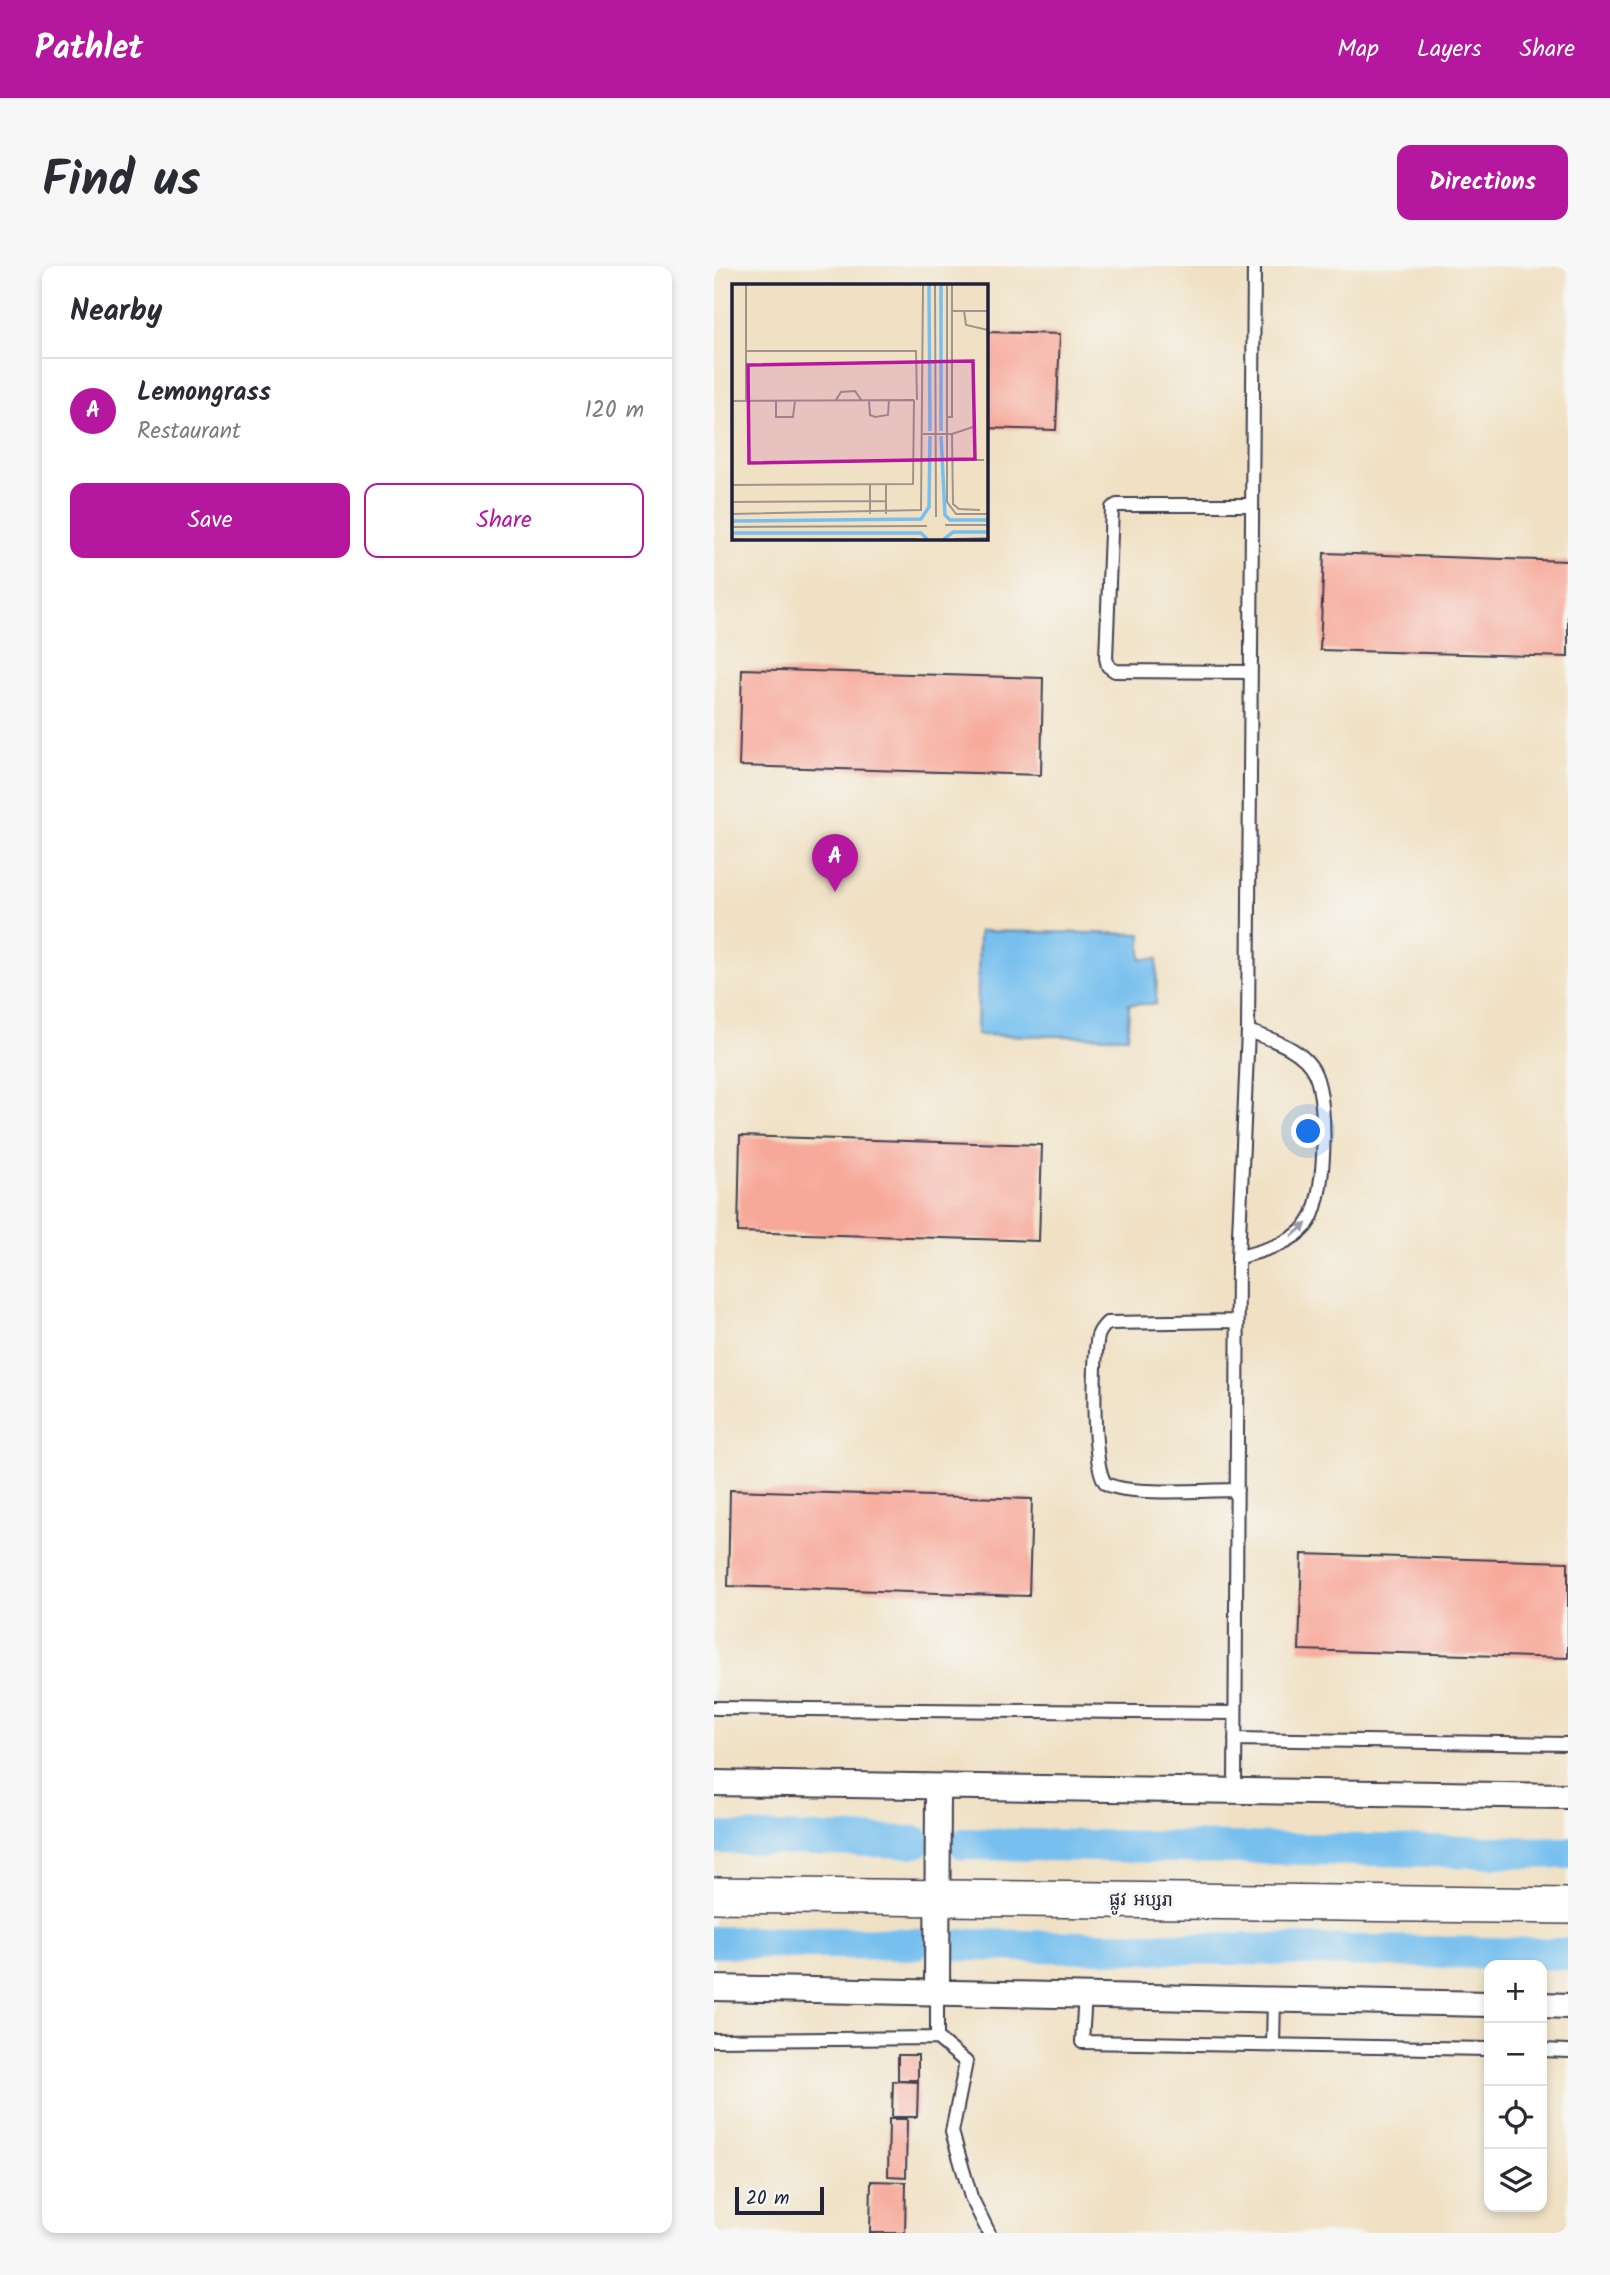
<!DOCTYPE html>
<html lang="en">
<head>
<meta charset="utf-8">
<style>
	body { margin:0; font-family:Kalam,"Noto Sans Khmer",sans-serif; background:#f7f7f7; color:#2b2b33 }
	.controls { position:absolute; right:21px; bottom:21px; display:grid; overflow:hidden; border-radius:14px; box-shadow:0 4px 10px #0003 }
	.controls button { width:63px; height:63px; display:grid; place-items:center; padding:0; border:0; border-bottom:2px solid #e1e1e2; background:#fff; color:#2b2b33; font:35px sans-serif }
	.scale { position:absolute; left:21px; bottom:18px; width:89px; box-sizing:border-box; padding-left:7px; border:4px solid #22223b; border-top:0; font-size:19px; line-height:24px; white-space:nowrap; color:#22223b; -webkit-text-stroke:5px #f6f6f2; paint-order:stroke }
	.you { position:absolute; left:595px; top:866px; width:24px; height:24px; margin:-18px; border:5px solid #fff; border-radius:50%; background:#1a73e8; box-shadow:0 0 0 10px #1a73e833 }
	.badge { display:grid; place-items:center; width:46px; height:46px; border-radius:50%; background:#b5179e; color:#fff; font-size:23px; font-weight:700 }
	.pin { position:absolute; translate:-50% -58px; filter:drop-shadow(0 2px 4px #0008) }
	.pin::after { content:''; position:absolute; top:37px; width:24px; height:21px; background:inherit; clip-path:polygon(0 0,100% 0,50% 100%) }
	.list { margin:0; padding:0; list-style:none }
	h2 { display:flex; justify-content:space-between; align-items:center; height:91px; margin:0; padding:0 28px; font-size:30px }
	h2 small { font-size:23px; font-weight:400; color:#7c7c81 }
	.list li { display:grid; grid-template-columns:46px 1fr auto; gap:21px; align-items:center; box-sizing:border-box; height:105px; padding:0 28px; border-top:2px solid #e1e1e2 }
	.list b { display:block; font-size:26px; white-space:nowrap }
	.list p { margin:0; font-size:23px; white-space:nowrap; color:#7c7c81 }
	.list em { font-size:23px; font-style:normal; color:#7c7c81 }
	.actions { display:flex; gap:14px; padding:21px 28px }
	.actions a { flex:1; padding:16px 0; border:2px solid #b5179e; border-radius:14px; text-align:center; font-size:24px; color:#b5179e }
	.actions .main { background:#b5179e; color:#fff }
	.icon { flex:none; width:38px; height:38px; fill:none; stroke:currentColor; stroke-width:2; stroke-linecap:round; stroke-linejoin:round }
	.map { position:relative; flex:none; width:854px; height:1967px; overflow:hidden; border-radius:14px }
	header { display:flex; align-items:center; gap:42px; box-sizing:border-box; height:98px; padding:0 35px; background:#b5179e; color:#fff }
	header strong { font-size:33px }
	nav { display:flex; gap:38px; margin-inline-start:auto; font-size:24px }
	.intro { display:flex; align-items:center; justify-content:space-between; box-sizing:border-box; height:168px; padding:0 42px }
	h1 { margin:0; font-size:49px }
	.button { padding:18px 32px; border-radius:14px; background:#b5179e; color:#fff; font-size:24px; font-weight:700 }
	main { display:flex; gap:42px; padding:0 42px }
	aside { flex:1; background:#fff; border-radius:14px; box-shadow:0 4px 10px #0003 }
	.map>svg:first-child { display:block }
</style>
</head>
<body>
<header>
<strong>Pathlet</strong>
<nav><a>Map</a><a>Layers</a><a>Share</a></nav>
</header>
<div class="intro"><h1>Find us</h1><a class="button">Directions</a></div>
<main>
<aside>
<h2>Nearby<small></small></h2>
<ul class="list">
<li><span class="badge">A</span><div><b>Lemongrass</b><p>Restaurant</p></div><em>120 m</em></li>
</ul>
<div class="actions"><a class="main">Save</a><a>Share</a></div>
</aside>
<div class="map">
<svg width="854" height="1967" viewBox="0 0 854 1967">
	<rect width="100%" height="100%" fill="#f6f6f2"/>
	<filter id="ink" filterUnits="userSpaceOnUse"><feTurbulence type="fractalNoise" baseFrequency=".0143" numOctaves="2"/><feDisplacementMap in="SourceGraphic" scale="14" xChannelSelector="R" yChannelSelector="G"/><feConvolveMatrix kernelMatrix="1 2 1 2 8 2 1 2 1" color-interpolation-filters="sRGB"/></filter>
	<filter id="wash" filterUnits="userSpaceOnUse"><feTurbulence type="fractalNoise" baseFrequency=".00686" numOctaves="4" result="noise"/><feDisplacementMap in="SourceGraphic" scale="28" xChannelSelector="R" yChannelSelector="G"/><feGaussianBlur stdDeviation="1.57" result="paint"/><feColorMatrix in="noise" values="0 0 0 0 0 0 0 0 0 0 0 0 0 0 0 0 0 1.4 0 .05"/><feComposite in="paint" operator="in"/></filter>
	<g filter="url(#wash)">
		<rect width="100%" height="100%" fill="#f0e1c4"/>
		<path fill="#76bfee" stroke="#4c7094" stroke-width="2" d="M265 665 427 668V693H443L442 738H415L414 771 263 769Z"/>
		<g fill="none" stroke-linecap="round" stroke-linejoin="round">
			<path stroke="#76bfee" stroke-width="32" d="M0 1572 202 1576
				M251 1578 854 1587
				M0 1676 200 1678
				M248 1679 854 1688"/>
		</g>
		<g id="blocks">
			<path fill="#f7a899" d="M271 66 346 68 342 164 271 162Z
				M610 287 854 295V391L606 384Z
				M28 403 329 412 327 509 25 500Z
				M26 870 328 879 325 975 24 966Z
				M16 1224 318 1233 315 1330 14 1320Z
				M588 1288 854 1296V1392L585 1384Z
				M184 1789H204V1814H184Z
				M179 1815 204 1816 203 1851H178Z
				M175 1853H193L192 1911 174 1910Z
				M157 1915 192 1916 191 1967H156Z"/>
		</g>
	</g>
	<g filter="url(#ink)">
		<use href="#blocks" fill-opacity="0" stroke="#413f50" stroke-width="2"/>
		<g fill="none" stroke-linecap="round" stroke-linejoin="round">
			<defs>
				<path id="lane" d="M536 239H403L398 242 392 392 394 400 401 405 536 406
					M524 992C545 985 576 979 592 960 613 935 614 837 601 808 590 783 557 773 534 765
					M523 1224C495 1224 415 1230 393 1218 377 1210 379 1090 384 1070 386 1064 389 1061 393 1057L523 1055
					M0 1442 521 1447
					M521 1473 854 1478
					M521 1524 524 992 534 765 540 0
					M223 1724V1772L252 1796 238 1866 257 1931 275 1967
					M371 1728 368 1776 775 1783
					M0 1774 223 1772
					M559 1779 560 1733
					M828 1784 854 1785"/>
				<path id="street" d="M0 1517 854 1530
					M0 1722 775 1738
					M223 1724 224 1522
					M828 1739 854 1740"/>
				<path id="secondary" d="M0 1629 854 1640"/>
			</defs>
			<use href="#lane" stroke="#413f50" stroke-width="16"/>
			<use href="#street" stroke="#413f50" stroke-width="28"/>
			<use href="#secondary" stroke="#413f50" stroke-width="38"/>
			<use href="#lane" stroke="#fff" stroke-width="12"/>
			<use href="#street" stroke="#fff" stroke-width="24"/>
			<use href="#secondary" stroke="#fff" stroke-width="35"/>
		</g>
		<defs><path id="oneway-solid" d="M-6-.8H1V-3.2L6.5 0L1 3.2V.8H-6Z" transform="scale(1.75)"/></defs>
		<use fill="#9c9ca7" href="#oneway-solid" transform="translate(585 964) rotate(-41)"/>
	</g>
	<g text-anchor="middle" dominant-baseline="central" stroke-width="6" stroke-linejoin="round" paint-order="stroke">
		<g font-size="18" fill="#22223b" stroke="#f6f6f2">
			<text transform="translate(427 1635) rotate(1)">ផ្លូវ អប្សរា</text>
		</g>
	</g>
	<g transform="translate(18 18)">
		<rect width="256" height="256" fill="#f0e1c4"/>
		<path fill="none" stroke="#76bfee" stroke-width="3.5" d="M197 1 198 147M209 1V147M209 152 213 231 218 236H256M0 237 189 235 197 223 198 152M0 249H189L195 255M212 255 221 248H256"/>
		<path fill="none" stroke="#9e958d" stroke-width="2" d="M203 1 204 233M215 1V218L224 230H256M221 27H256M232 27 234 41 256 46M15 67H184L185 116M104 116 109 108 123 107 130 117M0 117 182 116M14 117V1M44 117V133H61L63 117M137 117 138 131 143 133 156 131 157 116M215 133H220V1M191 150H220L244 142M220 150 221 220 227 225 248 226M221 176H252M0 201 181 200 182 116M0 218 154 217M0 230 189 226 191 1M138 230V201M154 230V201M213 241H256M0 243 195 242M148 255H183M222 255 256 254"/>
		<path fill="#b5179e" fill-opacity="0.15" stroke="#b5179e" stroke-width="3.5" d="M241 77 243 175 17 179 16 81Z"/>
		<rect width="256" height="256" fill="none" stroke="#22223b" stroke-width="3.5"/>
	</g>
</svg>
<div class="controls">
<button>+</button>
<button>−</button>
<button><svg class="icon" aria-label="locate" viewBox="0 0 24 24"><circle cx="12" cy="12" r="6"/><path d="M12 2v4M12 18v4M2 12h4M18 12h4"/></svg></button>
<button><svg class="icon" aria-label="layers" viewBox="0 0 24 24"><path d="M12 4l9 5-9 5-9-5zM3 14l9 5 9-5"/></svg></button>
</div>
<div class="scale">20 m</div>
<div class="you"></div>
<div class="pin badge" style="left:121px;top:626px">A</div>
</div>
</main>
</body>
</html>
